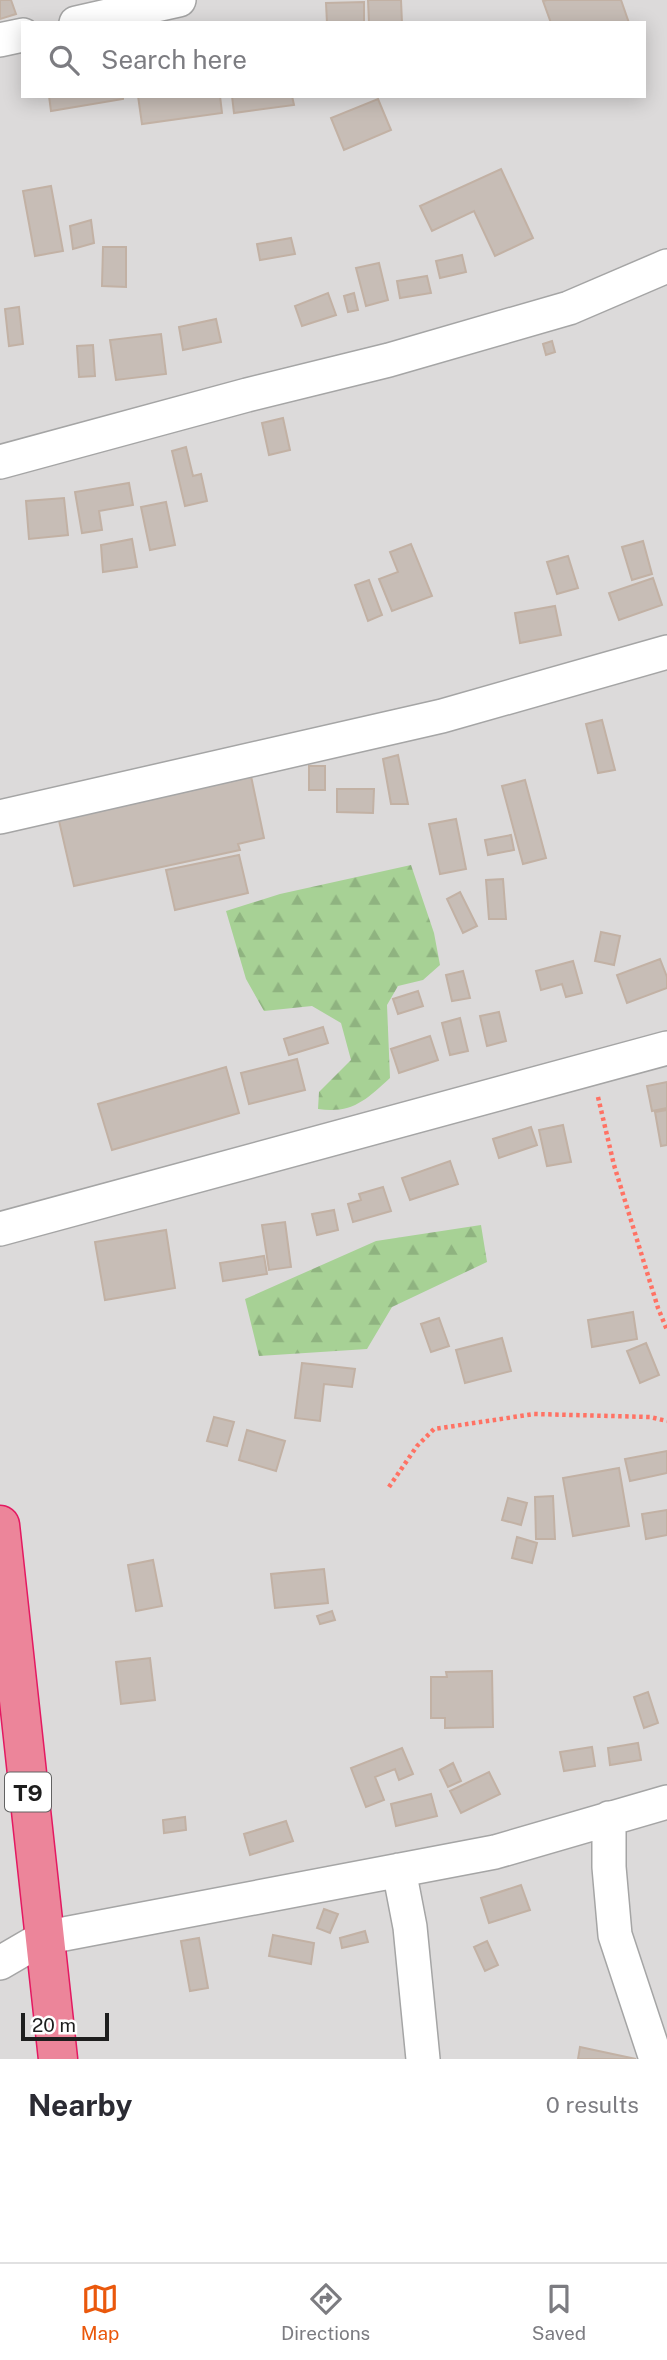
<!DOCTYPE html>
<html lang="en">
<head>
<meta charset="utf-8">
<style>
	body { margin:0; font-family:"Public Sans",sans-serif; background:#f2f2f3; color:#2b2b33 }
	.scale { position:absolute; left:21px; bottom:18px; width:88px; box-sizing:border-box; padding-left:7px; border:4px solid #1e1e1e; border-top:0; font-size:19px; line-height:24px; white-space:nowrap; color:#1e1e1e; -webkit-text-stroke:5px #fff; paint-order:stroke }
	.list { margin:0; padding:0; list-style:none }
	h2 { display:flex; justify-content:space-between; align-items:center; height:91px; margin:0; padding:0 28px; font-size:30px }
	h2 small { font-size:23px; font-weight:400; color:#7c7c81 }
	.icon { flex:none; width:38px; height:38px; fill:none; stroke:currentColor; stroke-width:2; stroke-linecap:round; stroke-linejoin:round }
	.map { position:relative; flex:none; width:667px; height:2059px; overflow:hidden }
	.search { position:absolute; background:#fff; box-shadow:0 4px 18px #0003; left:21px; right:21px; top:21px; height:77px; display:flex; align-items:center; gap:18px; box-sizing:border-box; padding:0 24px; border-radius:0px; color:#7c7c81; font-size:26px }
	.sheet { height:203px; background:#fff }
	nav { display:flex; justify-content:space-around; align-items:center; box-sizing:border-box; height:98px; border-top:2px solid #e1e1e2; background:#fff; font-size:19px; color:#7c7c81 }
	nav a { display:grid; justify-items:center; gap:4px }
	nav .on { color:#ea580c }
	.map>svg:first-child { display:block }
</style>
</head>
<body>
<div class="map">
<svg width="667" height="2059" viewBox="0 0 667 2059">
	<defs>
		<pattern id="forest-firs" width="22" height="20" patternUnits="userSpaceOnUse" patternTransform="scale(1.75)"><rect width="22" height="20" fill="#a7d195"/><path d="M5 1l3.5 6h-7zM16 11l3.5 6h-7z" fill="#8fb380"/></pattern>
	</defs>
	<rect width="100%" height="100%" fill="#efebe3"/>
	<path fill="#dcdada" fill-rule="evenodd" d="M0 0H667V2059H0ZM23 23H644V96H23Z"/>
	<path fill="url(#forest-firs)" d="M411 865 434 933 440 965 423 980 398 986 387 1005 390 1078C366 1100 352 1114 318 1109L319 1092 351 1060 341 1023 312 1006 264 1011 246 979 226 911 280 894Z
		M481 1225 487 1262 392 1307 367 1349 259 1356 245 1299 376 1241Z"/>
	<path fill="#c7bdb6" stroke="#c2b1a4" stroke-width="2" d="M0 0H11L16 14 0 19Z
		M368 0H401L402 23H369Z
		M547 0H621L629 23H551L543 1Z
		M364 2V23H327L326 3Z
		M49 96H123V99L51 111Z
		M138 96H220L222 113 142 124Z
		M232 96H292L294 105 234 113Z
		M378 99 391 130 344 150 331 118Z
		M501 169 533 238 495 256 474 211 432 231 420 206Z
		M51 186 63 251 35 256 23 191Z
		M91 220 94 243 73 249 70 226Z
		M291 238 295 254 260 260 257 244Z
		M103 247H126V287L102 286Z
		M462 255 466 272 440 278 436 261Z
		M379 263 388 300 366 306 356 268Z
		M427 276 431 293 400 298 397 281Z
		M328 293 336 315 302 326 295 306Z
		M354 293 358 310 348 312 344 296Z
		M19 307 23 344 9 346 5 309Z
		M216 319 221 342 183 350 179 327Z
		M161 334 166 374 116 380 110 340Z
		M552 341 555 352 546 355 543 344Z
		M93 345 95 376 79 377 77 346Z
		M283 418 290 450 269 455 262 423Z
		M186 447 193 476 201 474 207 501 185 506 172 451Z
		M129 483 133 505 99 511 102 530 82 533 75 492Z
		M64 498 68 535 29 539 26 501Z
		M166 502 175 545 150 550 141 507Z
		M132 539 137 567 103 572 101 545Z
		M643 541 652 574 632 580 622 547Z
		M411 544 432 596 392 611 379 579 398 572 390 552Z
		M568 556 578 588 557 594 547 562Z
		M653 578 662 605 619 620 609 593Z
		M369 580 382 615 368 621 355 585Z
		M555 606 561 635 520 643 515 613Z
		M602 720 615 770 598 773 586 724Z
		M398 755 408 804H391L383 759Z
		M309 766H325V790H309Z
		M251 776 264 838 238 844 240 850 74 886 57 812Z
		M525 780 546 858 523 864 502 786Z
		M337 789H374L373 813 337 812Z
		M456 819 466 869 440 874 429 824Z
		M511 835 514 850 488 855 485 840Z
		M239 855 248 893 175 910 166 870Z
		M503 879 506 919H489L486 880Z
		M460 892 477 926 463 933 447 899Z
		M601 932 620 936 614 965 595 961Z
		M660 959 667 977V988L627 1003 617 975Z
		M573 961 582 993 566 997 562 984 541 990 536 971Z
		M463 971 470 998 452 1001 446 975Z
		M418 991 423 1006 398 1014 393 999Z
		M499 1012 506 1041 487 1046 480 1016Z
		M460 1018 468 1051 450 1055 442 1023Z
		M323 1027 328 1043 289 1055 284 1039Z
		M430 1036 438 1060 399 1073 391 1049Z
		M297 1059 305 1090 249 1104 241 1073Z
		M226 1067 239 1113 112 1150 98 1104Z
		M667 1082V1108L652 1111 647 1086Z
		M667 1110V1145L661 1146 655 1112Z
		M563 1125 571 1162 547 1166 539 1130Z
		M531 1127 537 1145 499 1158 493 1139Z
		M450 1161 458 1184 410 1200 402 1178Z
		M383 1187 391 1211 353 1222 348 1204 361 1200 359 1194Z
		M334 1210 338 1230 317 1235 312 1214Z
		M285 1222 291 1267 269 1270 262 1225Z
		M166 1230 175 1288 105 1300 95 1242Z
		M264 1256 267 1274 223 1281 220 1263Z
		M633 1312 637 1339 592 1347 588 1320Z
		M439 1318 449 1346 431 1352 421 1324Z
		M502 1338 511 1371 465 1383 456 1350Z
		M646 1343 659 1375 640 1383 627 1351Z
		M302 1363 355 1369 352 1387 324 1384 320 1421 295 1418Z
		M214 1417 234 1422 227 1446 207 1441Z
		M247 1430 285 1441 276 1471 239 1460Z
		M667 1451V1473L630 1481 625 1459Z
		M619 1468 629 1526 573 1536 563 1478Z
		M553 1496 555 1539H536L535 1497Z
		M508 1498 527 1503 521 1525 502 1520Z
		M667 1510V1535L646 1539 642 1514Z
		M517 1537 537 1543 532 1563 512 1558Z
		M153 1560 162 1606 136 1611 128 1565Z
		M324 1569 328 1603 275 1608 271 1574Z
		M332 1611 335 1620 320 1624 317 1616Z
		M150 1658 155 1700 121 1704 116 1662Z
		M492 1671 493 1727 445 1728V1718H431V1677H447L446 1672Z
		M648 1692 658 1723 644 1728 634 1697Z
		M638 1743 641 1760 610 1765 608 1748Z
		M592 1747 595 1766 564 1771 560 1752Z
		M402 1748 413 1774 399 1780 395 1769 375 1777 384 1800 366 1807 351 1768Z
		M453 1763 461 1781 448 1787 440 1770Z
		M489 1772 500 1794 461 1813 450 1791Z
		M431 1794 437 1816 396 1826 391 1804Z
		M185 1817 186 1830 164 1833 163 1820Z
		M286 1821 293 1841 250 1855 244 1834Z
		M521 1885 530 1910 489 1923 481 1898Z
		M324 1909 338 1914 330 1933 317 1928Z
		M365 1931 368 1942 342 1948 340 1938Z
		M273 1935 314 1943 311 1964 269 1956Z
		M199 1938 208 1988 190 1991 181 1941Z
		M487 1941 498 1965 485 1971 474 1947Z
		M580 2047 636 2059H578Z"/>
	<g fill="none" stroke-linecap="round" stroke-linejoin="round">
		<defs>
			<path id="minor" d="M76 23 179 0
				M0 40 23 35
				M0 462 247 395 389 360 569 308 667 266
				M0 817 442 716 667 652
				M0 1229 667 1048
				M609 1818V1867L615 1935 656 2059
				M399 1870 410 1927 423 2059
				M0 1963 43 1938 495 1852 667 1802"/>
			<path id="highway" d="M0 1525 58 2059"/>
		</defs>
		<use href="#minor" stroke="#a5a5a5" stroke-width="36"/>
		<use href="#highway" stroke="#e41961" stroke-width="41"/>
		<path stroke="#ff7264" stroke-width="4.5" stroke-dasharray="3.5 3.5" stroke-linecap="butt" d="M598 1097 614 1165 658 1308 667 1330
			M389 1487 417 1446 434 1429 534 1414 650 1417 667 1421"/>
		<use href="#minor" stroke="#fff" stroke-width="33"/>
		<use href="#highway" stroke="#ec859a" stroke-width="38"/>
	</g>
	<g text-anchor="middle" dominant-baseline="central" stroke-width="6" stroke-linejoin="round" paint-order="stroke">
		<rect fill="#fff" stroke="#626262" stroke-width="2" x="5" y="1772.5" width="46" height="39" rx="5"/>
		<g font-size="23" font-weight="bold" fill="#1e1e1e">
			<text x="28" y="1792">T9</text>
		</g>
	</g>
</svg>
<div class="scale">20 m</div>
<div class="search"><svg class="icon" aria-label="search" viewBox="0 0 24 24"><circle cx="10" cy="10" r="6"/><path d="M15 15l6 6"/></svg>Search here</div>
</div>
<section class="sheet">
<h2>Nearby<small>0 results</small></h2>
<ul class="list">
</ul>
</section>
<nav>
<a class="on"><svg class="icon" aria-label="map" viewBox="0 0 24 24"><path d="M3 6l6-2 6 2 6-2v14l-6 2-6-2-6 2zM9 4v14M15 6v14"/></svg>Map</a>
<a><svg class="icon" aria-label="directions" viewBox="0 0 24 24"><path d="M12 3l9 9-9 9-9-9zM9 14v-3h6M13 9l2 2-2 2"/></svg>Directions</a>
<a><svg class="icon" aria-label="saved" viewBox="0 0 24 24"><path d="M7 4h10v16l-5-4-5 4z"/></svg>Saved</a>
</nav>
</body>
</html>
